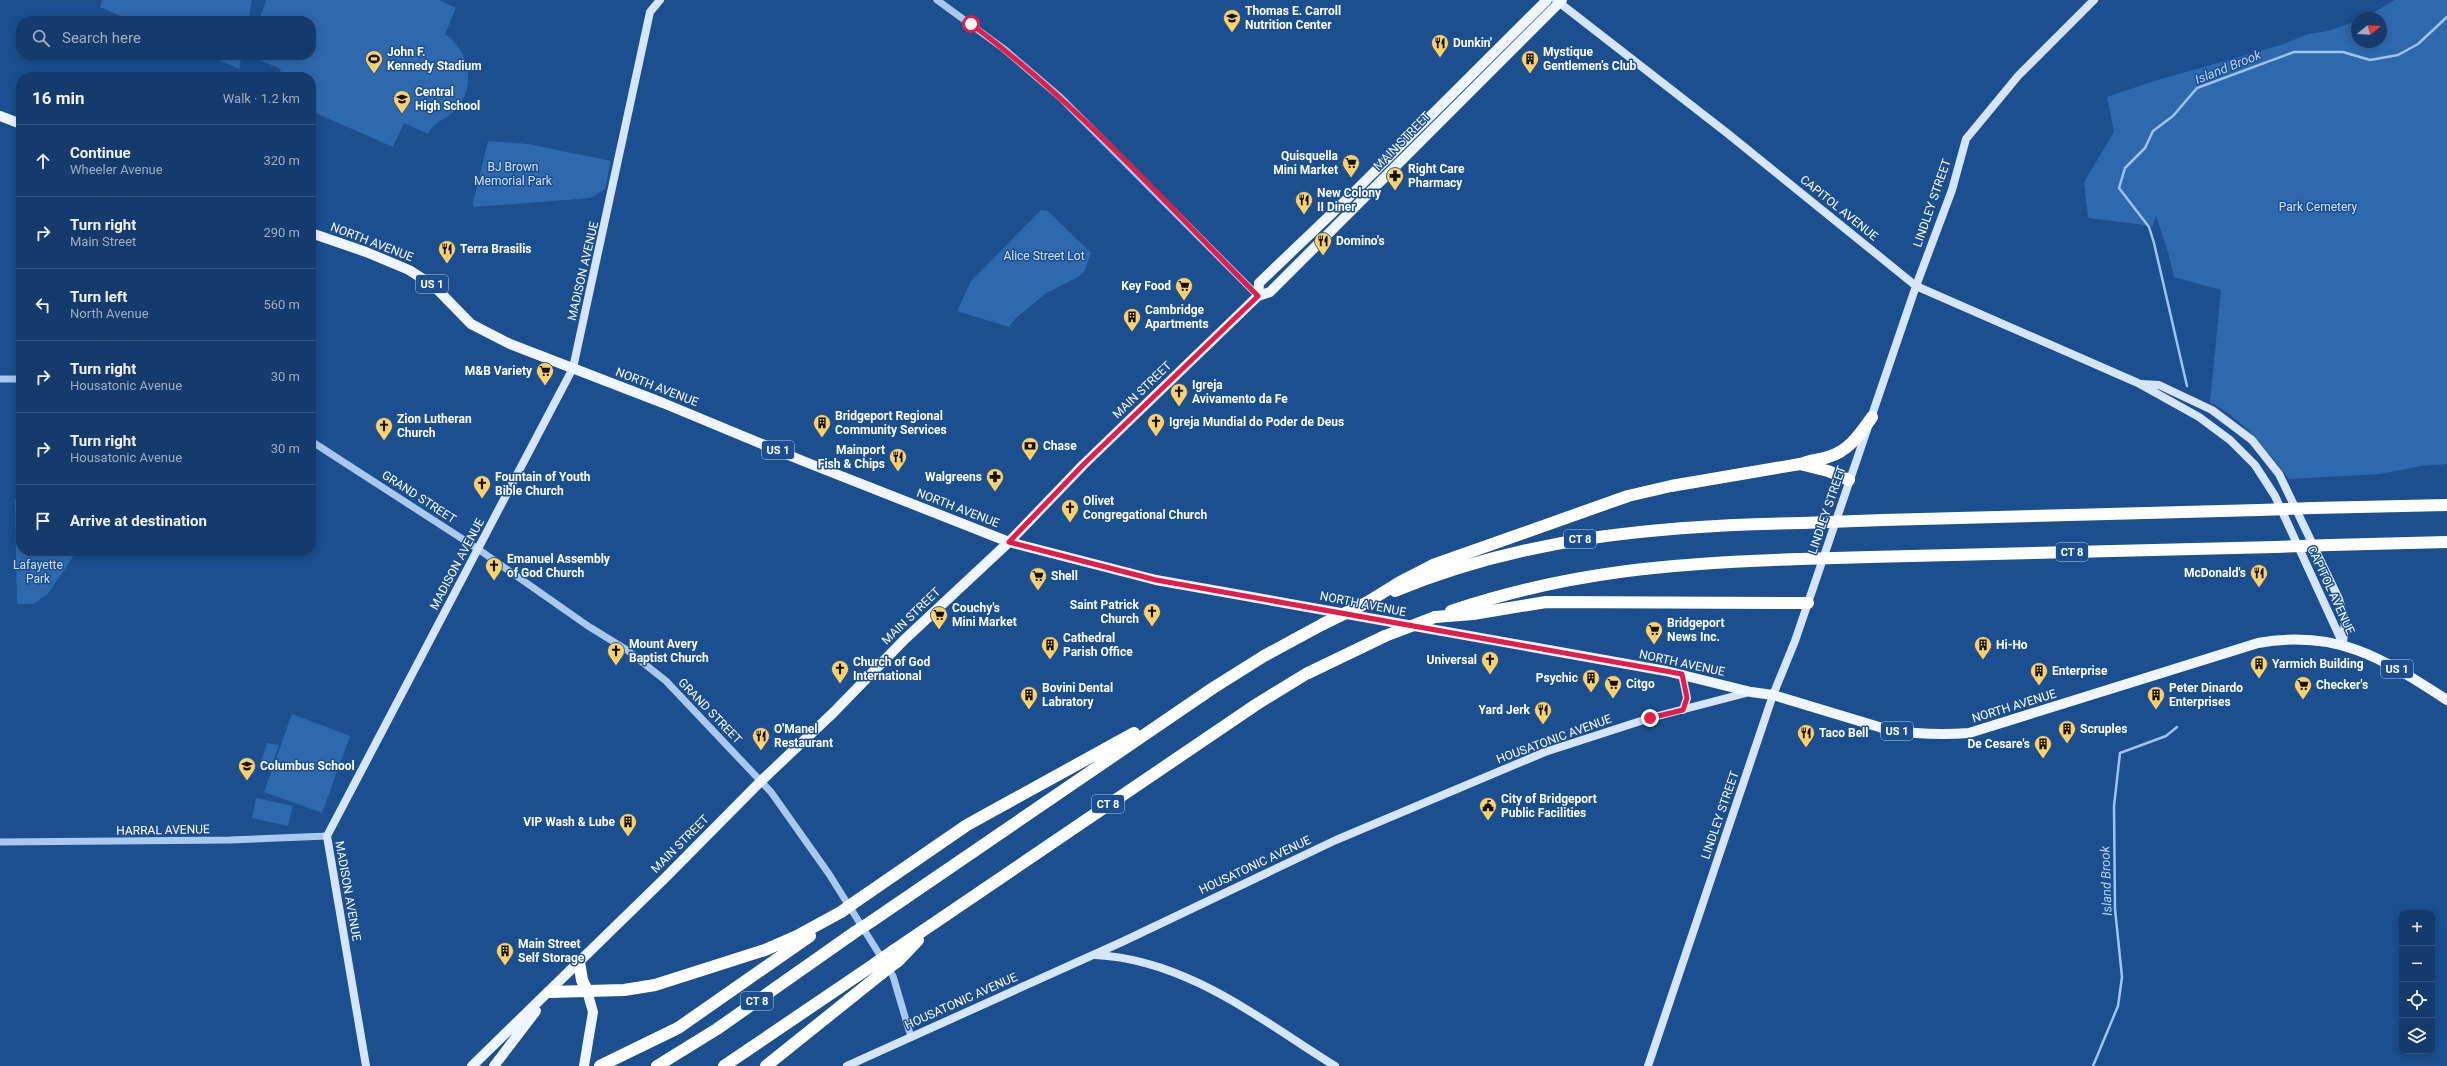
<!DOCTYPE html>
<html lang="en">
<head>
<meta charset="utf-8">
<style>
	body { margin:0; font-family:Roboto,sans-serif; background:#1d4271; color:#f1f3f6 }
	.controls { position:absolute; right:12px; bottom:12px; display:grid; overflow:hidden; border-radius:8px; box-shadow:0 2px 10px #0003 }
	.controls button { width:36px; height:36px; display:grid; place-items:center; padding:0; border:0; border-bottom:1px solid #33557e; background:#143b6b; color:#f1f3f6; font:20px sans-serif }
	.compass { position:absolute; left:2351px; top:12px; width:36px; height:36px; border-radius:50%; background:#143b6b; box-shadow:0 2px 10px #0003; rotate:72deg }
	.stop { position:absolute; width:12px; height:12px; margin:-9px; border:3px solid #e11d48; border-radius:50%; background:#fff }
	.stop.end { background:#e11d48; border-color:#fff; box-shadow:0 1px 4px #0008 }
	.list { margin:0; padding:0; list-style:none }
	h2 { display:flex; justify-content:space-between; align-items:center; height:52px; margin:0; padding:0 16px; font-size:17px }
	h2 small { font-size:13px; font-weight:400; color:#9dadc1 }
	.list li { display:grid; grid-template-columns:26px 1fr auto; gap:12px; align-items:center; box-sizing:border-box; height:72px; padding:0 16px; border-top:1px solid #33557e }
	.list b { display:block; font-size:15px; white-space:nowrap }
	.list p { margin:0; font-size:13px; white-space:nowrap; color:#9dadc1 }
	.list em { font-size:13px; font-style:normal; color:#9dadc1 }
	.icon { flex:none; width:22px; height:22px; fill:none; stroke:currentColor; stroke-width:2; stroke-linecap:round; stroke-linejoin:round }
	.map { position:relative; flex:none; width:2447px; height:1066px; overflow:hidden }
	.search { position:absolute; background:#143b6b; box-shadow:0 2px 10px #0003; left:16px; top:16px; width:300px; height:44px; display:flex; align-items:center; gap:10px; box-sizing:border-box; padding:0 14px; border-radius:16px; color:#9dadc1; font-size:15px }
	.panel { position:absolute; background:#143b6b; box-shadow:0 2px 10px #0003; left:16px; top:72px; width:300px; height:484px; border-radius:16px }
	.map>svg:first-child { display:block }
</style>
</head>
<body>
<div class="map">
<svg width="2447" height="1066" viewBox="0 0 2447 1066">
	<rect width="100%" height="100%" fill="#1b4f8f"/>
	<path fill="#2e69ad" d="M102 0H252L248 21H132L100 7Z
		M266 0H439L456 8 445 34C470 51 477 87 455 110 445 121 435 120 428 134L404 123 393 147 311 111V77H278L281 69 260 60 262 55H311V21H259Z
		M2395 0H2447V464L2420 466 2381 474 2289 479C2265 448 2245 421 2210 402L2221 290 2174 277 2168 252 2156 216 2153 226 2088 218 2084 182 2114 132 2107 97 2154 81 2281 45 2308 34 2328 31 2357 21V42H2381V18H2364Z
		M208 55H242L239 69Z
		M488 141 528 144 611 161 605 189 591 198 474 207 473 203Z
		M1041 210 1048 211 1091 253 1084 272 1078 277 1045 294 1015 319 1009 327 957 311 971 281Z
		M21 497V551H77L47 595 33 604H18L17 602 15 499Z
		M292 714 350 736 322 813 264 792Z
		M267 743 279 745 270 770 260 764Z
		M256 798 293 806 288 826 252 818Z"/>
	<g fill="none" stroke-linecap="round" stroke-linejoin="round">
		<path stroke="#9cc4f0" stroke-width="2.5" d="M2187 386 2154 243 2149 227 2119 188 2125 168 2145 148 2153 131 2173 116 2197 88 2294 52H2343L2370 60 2398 55 2418 44 2447 17
			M2093 1066 2118 1006 2122 977 2115 909 2114 806 2120 753 2166 736 2177 727"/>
		<path stroke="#a9c9ee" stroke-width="7" d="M937 0 1004 49 1060 97 1258 296
			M0 379H21
			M311 441 478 549 588 626 627 650 666 681 771 792 829 874 893 976 911 1037
			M0 842 230 840 327 836"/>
		<path stroke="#d6e6fa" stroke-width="8" d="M1556 0 1727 133 1916 286 2138 383 2199 417 2230 440 2255 465 2275 496 2343 644
			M2141 384 2159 385 2212 410 2252 440 2279 474 2339 599 2345 621 2343 644
			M1682 674 1687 698 1683 710
			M1095 955C1186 959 1261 1020 1335 1066
			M366 1066 327 836 573 368 650 12 660 0
			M847 1066 1124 941 1336 840 1545 752 1650 718 1750 692
			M1648 1066 1773 695 1795 641 1916 286 1952 190 1966 139 2018 76 2094 0"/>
		<path stroke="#f0f6ff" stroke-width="10" d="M0 116 21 124
			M311 233 366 252 409 270 434 286 471 324 510 344 663 403 803 461 1009 542 1156 580 1666 671 1751 692 1773 695 1889 730C1916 734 1942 735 1969 733L2258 643C2338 629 2382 658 2447 700
			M1258 296 1259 283 1348 198 1547 0
			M472 1066 665 878 761 781 833 713 904 640 1009 542 1084 464 1258 296 1270 292 1562 0
			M494 1066 536 1011
			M584 1066 593 1012 587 991"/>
		<path stroke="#fff" stroke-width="12" d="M1801 464C1810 460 1819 460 1828 457 1849 451 1860 434 1872 417
			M2313 508 2447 505
			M1883 520 2259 510
			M2331 545 2447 542
			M1870 557 2275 547
			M1395 591C1525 537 1663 525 1802 523
			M1366 603 1400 582 1433 565 1628 496 1671 486 1800 464 1828 471 1849 480
			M1451 611C1570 571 1675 563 1800 559
			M1435 617 1473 614 1546 602 1808 603
			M858 900 967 825 1134 733
			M872 921 1213 688 1264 656 1323 624
			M893 951 1257 704 1306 674 1385 636
			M898 961 918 940
			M579 962 582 980 587 991
			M550 992 624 990 655 985 765 950 797 936 841 912
			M600 1066 678 1028 810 936
			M657 1066 717 1029 855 932
			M724 1066 876 963
			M766 1066 882 973"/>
		<path stroke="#fff" stroke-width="12" d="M2259 510 2313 508
			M1802 523 1883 520
			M2275 547 2331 545
			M1800 559 1870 557
			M1323 624 1366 603
			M1385 636 1435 617
			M841 912 858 900
			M855 932 872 921
			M876 963 893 951
			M882 973 898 961"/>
	</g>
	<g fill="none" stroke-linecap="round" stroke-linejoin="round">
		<path stroke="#e11d48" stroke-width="5" d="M971 24C1077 103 1165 203 1258 296L1084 464 1009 542 1156 580 1682 674 1687 698 1683 710 1650 718"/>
	</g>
	<defs>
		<symbol id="school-pin" viewBox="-11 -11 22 30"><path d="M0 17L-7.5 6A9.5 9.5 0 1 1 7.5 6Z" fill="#ffd166" stroke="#1b4f8f"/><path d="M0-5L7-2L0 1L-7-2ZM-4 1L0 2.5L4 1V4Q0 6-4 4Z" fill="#111"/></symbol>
		<symbol id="restaurant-pin" viewBox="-11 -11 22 30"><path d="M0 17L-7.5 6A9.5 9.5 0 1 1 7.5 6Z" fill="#ffd166" stroke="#1b4f8f"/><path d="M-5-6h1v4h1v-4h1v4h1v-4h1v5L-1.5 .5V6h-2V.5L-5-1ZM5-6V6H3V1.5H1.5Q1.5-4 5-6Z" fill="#111"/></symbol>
		<symbol id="stadium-pin" viewBox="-11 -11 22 30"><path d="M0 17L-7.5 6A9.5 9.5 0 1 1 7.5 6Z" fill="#ffd166" stroke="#1b4f8f"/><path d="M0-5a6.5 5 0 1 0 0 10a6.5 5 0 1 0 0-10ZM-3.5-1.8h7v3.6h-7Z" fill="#111"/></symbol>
		<symbol id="building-pin" viewBox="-11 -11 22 30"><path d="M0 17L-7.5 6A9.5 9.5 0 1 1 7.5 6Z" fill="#ffd166" stroke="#1b4f8f"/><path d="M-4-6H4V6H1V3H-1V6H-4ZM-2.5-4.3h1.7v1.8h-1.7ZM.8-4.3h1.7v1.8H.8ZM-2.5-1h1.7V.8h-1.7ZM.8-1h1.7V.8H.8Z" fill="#111"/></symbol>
		<symbol id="supermarket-pin" viewBox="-11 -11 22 30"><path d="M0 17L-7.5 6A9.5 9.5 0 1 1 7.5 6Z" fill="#ffd166" stroke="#1b4f8f"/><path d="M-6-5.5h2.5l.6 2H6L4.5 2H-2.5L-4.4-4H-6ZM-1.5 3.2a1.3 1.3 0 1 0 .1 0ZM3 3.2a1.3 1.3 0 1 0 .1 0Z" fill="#111"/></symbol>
		<symbol id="pharmacy-pin" viewBox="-11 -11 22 30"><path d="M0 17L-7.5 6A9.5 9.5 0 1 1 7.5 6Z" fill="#ffd166" stroke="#1b4f8f"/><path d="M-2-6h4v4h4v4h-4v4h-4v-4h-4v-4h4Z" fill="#111"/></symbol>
		<symbol id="church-pin" viewBox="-11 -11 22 30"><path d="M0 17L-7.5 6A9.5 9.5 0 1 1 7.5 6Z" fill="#ffd166" stroke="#1b4f8f"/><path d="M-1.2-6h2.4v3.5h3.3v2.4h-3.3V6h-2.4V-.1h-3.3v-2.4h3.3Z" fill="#111"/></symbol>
		<symbol id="bank-pin" viewBox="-11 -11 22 30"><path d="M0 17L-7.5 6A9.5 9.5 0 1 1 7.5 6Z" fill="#ffd166" stroke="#1b4f8f"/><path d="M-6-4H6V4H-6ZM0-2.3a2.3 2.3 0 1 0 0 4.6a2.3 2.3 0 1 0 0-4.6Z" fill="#111"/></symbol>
		<symbol id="civic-pin" viewBox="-11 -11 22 30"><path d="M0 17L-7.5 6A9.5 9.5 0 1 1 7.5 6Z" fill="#ffd166" stroke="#1b4f8f"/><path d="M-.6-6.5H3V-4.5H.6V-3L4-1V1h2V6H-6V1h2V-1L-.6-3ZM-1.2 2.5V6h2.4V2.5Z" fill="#111"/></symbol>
	</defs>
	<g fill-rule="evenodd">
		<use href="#school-pin" x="1222" y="8" width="20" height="27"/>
		<use href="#restaurant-pin" x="1430" y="33" width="20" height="27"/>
		<use href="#stadium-pin" x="364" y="49" width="20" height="27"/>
		<use href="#building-pin" x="1520" y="49" width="20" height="27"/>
		<use href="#school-pin" x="392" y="89" width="20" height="27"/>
		<use href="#supermarket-pin" x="1341" y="153" width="20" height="27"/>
		<use href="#pharmacy-pin" x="1385" y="166" width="20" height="27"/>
		<use href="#restaurant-pin" x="1294" y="190" width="20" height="27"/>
		<use href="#restaurant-pin" x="1313" y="231" width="20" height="27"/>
		<use href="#restaurant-pin" x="437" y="239" width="20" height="27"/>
		<use href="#supermarket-pin" x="1174" y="276" width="20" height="27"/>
		<use href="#building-pin" x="1122" y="307" width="20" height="27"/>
		<use href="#supermarket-pin" x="535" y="361" width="20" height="27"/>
		<use href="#church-pin" x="1169" y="382" width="20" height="27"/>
		<use href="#church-pin" x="1146" y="412" width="20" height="27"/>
		<use href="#building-pin" x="812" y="413" width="20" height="27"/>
		<use href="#church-pin" x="374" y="416" width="20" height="27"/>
		<use href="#bank-pin" x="1020" y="436" width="20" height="27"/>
		<use href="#restaurant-pin" x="888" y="447" width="20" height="27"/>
		<use href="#pharmacy-pin" x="985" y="467" width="20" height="27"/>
		<use href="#church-pin" x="472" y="474" width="20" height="27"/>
		<use href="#church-pin" x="1060" y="498" width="20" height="27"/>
		<use href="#church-pin" x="484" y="556" width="20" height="27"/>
		<use href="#restaurant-pin" x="2249" y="563" width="20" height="27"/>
		<use href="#supermarket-pin" x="1028" y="566" width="20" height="27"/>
		<use href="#church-pin" x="1142" y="602" width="20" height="27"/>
		<use href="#supermarket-pin" x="929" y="605" width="20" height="27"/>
		<use href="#supermarket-pin" x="1644" y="620" width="20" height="27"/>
		<use href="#building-pin" x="1040" y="635" width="20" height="27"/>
		<use href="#building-pin" x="1973" y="635" width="20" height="27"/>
		<use href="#church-pin" x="606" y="641" width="20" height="27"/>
		<use href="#church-pin" x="1480" y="650" width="20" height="27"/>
		<use href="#building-pin" x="2249" y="654" width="20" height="27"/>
		<use href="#church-pin" x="830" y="659" width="20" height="27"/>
		<use href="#building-pin" x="2029" y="661" width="20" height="27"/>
		<use href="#building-pin" x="1581" y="668" width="20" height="27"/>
		<use href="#supermarket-pin" x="1603" y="674" width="20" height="27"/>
		<use href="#supermarket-pin" x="2293" y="675" width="20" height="27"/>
		<use href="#building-pin" x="1019" y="685" width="20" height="27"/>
		<use href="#building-pin" x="2146" y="685" width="20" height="27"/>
		<use href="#restaurant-pin" x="1533" y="700" width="20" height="27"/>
		<use href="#building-pin" x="2057" y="719" width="20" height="27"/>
		<use href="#restaurant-pin" x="1796" y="723" width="20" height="27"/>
		<use href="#restaurant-pin" x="751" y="726" width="20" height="27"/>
		<use href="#building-pin" x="2033" y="734" width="20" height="27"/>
		<use href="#school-pin" x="237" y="756" width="20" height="27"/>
		<use href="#civic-pin" x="1478" y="796" width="20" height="27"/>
		<use href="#building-pin" x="618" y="812" width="20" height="27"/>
		<use href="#building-pin" x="495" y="941" width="20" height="27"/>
	</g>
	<g text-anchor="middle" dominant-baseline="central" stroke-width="3" stroke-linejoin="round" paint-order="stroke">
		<g fill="#1b4f8f" stroke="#bbcadd" stroke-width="1">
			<rect x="416" y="275" width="32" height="18" rx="3"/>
			<rect x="762" y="441" width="32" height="18" rx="3"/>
			<rect x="1564" y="530" width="32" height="18" rx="3"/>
			<rect x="2056" y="543" width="32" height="18" rx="3"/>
			<rect x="2381" y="660" width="32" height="18" rx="3"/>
			<rect x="1881" y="722" width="32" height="18" rx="3"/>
			<rect x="1092" y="795" width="32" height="18" rx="3"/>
			<rect x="741" y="992" width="32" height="18" rx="3"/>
		</g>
		<g font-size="11" font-weight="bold" fill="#fff">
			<text x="432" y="284">US 1</text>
			<text x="778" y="450">US 1</text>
			<text x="1580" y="539">CT 8</text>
			<text x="2072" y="552">CT 8</text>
			<text x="2397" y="669">US 1</text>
			<text x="1897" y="731">US 1</text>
			<text x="1108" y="804">CT 8</text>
			<text x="757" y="1001">CT 8</text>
		</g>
		<g font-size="12" font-weight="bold" fill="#fff" stroke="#1b4f8f" text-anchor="start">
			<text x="1245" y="11">Thomas E. Carroll<tspan x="1245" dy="14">Nutrition Center</tspan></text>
			<text x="1453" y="43">Dunkin'</text>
			<text x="387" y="52">John F.<tspan x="387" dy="14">Kennedy Stadium</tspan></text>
			<text x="1543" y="52">Mystique<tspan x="1543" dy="14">Gentlemen’s Club</tspan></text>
			<text x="415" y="92">Central<tspan x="415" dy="14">High School</tspan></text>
			<text x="1338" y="156" text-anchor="end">Quisquella<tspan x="1338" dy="14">Mini Market</tspan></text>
			<text x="1408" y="169">Right Care<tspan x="1408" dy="14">Pharmacy</tspan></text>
			<text x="1317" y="193">New Colony<tspan x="1317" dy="14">II Diner</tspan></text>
			<text x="1336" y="241">Domino's</text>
			<text x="460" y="249">Terra Brasilis</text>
			<text x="1171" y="286" text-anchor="end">Key Food</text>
			<text x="1145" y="310">Cambridge<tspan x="1145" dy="14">Apartments</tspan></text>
			<text x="532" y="371" text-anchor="end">M&amp;B Variety</text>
			<text x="1192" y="385">Igreja<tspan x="1192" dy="14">Avivamento da Fe</tspan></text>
			<text x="835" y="416">Bridgeport Regional<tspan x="835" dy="14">Community Services</tspan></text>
			<text x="397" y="419">Zion Lutheran<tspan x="397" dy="14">Church</tspan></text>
			<text x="1169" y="422">Igreja Mundial do Poder de Deus</text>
			<text x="1043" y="446">Chase</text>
			<text x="885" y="450" text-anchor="end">Mainport<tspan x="885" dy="14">Fish &amp; Chips</tspan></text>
			<text x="495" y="477">Fountain of Youth<tspan x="495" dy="14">Bible Church</tspan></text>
			<text x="982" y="477" text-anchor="end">Walgreens</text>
			<text x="1083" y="501">Olivet<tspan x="1083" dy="14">Congregational Church</tspan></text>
			<text x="507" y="559">Emanuel Assembly<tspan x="507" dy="14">of God Church</tspan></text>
			<text x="2246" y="573" text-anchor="end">McDonald's</text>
			<text x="1051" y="576">Shell</text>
			<text x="1139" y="605" text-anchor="end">Saint Patrick<tspan x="1139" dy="14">Church</tspan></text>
			<text x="952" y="608">Couchy's<tspan x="952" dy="14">Mini Market</tspan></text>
			<text x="1667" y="623">Bridgeport<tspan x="1667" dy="14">News Inc.</tspan></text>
			<text x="1063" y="638">Cathedral<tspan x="1063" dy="14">Parish Office</tspan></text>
			<text x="629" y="644">Mount Avery<tspan x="629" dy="14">Baptist Church</tspan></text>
			<text x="1996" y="645">Hi-Ho</text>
			<text x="1477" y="660" text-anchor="end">Universal</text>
			<text x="853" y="662">Church of God<tspan x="853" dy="14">International</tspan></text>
			<text x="2272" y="664">Yarmich Building</text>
			<text x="2052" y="671">Enterprise</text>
			<text x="1578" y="678" text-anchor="end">Psychic</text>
			<text x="1626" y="684">Citgo</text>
			<text x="2316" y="685">Checker's</text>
			<text x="1042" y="688">Bovini Dental<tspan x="1042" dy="14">Labratory</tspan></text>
			<text x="2169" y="688">Peter Dinardo<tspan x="2169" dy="14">Enterprises</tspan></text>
			<text x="1530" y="710" text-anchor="end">Yard Jerk</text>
			<text x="774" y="729">O'Manel<tspan x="774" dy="14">Restaurant</tspan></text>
			<text x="2080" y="729">Scruples</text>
			<text x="1819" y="733">Taco Bell</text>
			<text x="2030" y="744" text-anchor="end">De Cesare's</text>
			<text x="260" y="766">Columbus School</text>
			<text x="1501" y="799">City of Bridgeport<tspan x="1501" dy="14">Public Facilities</tspan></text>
			<text x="615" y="822" text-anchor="end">VIP Wash &amp; Lube</text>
			<text x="518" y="944">Main Street<tspan x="518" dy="14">Self Storage</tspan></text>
		</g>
		<g font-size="12" fill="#fff" stroke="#1b4f8f">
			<text transform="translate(1402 141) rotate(-46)">MAIN STREET</text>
			<text transform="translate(1932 203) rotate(-71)">LINDLEY STREET</text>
			<text transform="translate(1839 208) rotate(39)">CAPITOL AVENUE</text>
			<text transform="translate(372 242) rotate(21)">NORTH AVENUE</text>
			<text transform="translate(583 271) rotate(-77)">MADISON AVENUE</text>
			<text transform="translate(657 387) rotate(21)">NORTH AVENUE</text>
			<text transform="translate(1142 390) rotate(-44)">MAIN STREET</text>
			<text transform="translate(419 497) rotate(33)">GRAND STREET</text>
			<text transform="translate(958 508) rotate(21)">NORTH AVENUE</text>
			<text transform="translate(1827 510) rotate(-71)">LINDLEY STREET</text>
			<text transform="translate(457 564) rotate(-62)">MADISON AVENUE</text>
			<text transform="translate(2331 590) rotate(65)">CAPITOL AVENUE</text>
			<text transform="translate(1363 604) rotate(11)">NORTH AVENUE</text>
			<text transform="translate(911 616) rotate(-44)">MAIN STREET</text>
			<text transform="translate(1682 663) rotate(12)">NORTH AVENUE</text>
			<text transform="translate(2014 706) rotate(-17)">NORTH AVENUE</text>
			<text transform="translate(710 711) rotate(46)">GRAND STREET</text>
			<text transform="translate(1554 739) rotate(-20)">HOUSATONIC AVENUE</text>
			<text transform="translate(1720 815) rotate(-71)">LINDLEY STREET</text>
			<text transform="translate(163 830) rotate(-1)">HARRAL AVENUE</text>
			<text transform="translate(680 844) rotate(-45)">MAIN STREET</text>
			<text transform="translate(1255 865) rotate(-25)">HOUSATONIC AVENUE</text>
			<text transform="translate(348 891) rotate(80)">MADISON AVENUE</text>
			<text transform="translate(961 1001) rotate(-24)">HOUSATONIC AVENUE</text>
		</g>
		<g font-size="12" fill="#cfe3fa" stroke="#1b4f8f">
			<text x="513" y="167">BJ Brown<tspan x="513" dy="14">Memorial Park</tspan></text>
			<text x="2318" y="207">Park Cemetery</text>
			<text x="1044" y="256">Alice Street Lot</text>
			<text x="38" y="565">Lafayette<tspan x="38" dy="14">Park</tspan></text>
		</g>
		<g font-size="13" font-style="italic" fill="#b5d3f5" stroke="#1b4f8f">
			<text transform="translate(2228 67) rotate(-22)">Island Brook</text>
			<text transform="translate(2106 881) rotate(-92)">Island Brook</text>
		</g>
	</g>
</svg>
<div class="controls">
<button>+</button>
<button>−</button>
<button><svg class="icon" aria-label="locate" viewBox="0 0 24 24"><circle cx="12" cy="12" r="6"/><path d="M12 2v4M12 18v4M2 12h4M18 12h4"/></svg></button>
<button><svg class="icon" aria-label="layers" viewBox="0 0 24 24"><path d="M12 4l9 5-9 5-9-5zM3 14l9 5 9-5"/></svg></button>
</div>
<svg class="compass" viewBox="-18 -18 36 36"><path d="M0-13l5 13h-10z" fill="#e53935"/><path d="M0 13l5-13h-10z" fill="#9dadc1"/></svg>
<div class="stop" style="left:971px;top:24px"></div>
<div class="stop end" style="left:1650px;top:718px"></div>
<div class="search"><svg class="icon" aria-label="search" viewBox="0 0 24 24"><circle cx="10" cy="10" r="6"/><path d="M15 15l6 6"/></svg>Search here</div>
<section class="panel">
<h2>16 min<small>Walk · 1.2 km</small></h2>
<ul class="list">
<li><svg class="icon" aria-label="ahead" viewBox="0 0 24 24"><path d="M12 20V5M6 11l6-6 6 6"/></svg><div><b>Continue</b><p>Wheeler Avenue</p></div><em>320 m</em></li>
<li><svg class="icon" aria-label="right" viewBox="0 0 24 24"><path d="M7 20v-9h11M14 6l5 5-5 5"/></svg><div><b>Turn right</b><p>Main Street</p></div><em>290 m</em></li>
<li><svg class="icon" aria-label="left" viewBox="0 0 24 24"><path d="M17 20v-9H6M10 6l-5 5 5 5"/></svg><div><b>Turn left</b><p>North Avenue</p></div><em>560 m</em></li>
<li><svg class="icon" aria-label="right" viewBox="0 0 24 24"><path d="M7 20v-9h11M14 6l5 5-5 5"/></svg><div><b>Turn right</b><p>Housatonic Avenue</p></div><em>30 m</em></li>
<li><svg class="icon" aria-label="right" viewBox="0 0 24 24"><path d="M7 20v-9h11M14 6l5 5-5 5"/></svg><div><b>Turn right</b><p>Housatonic Avenue</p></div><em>30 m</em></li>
<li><svg class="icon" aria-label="arrive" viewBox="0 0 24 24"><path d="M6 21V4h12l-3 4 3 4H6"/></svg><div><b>Arrive at destination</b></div></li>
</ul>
</section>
</div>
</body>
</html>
